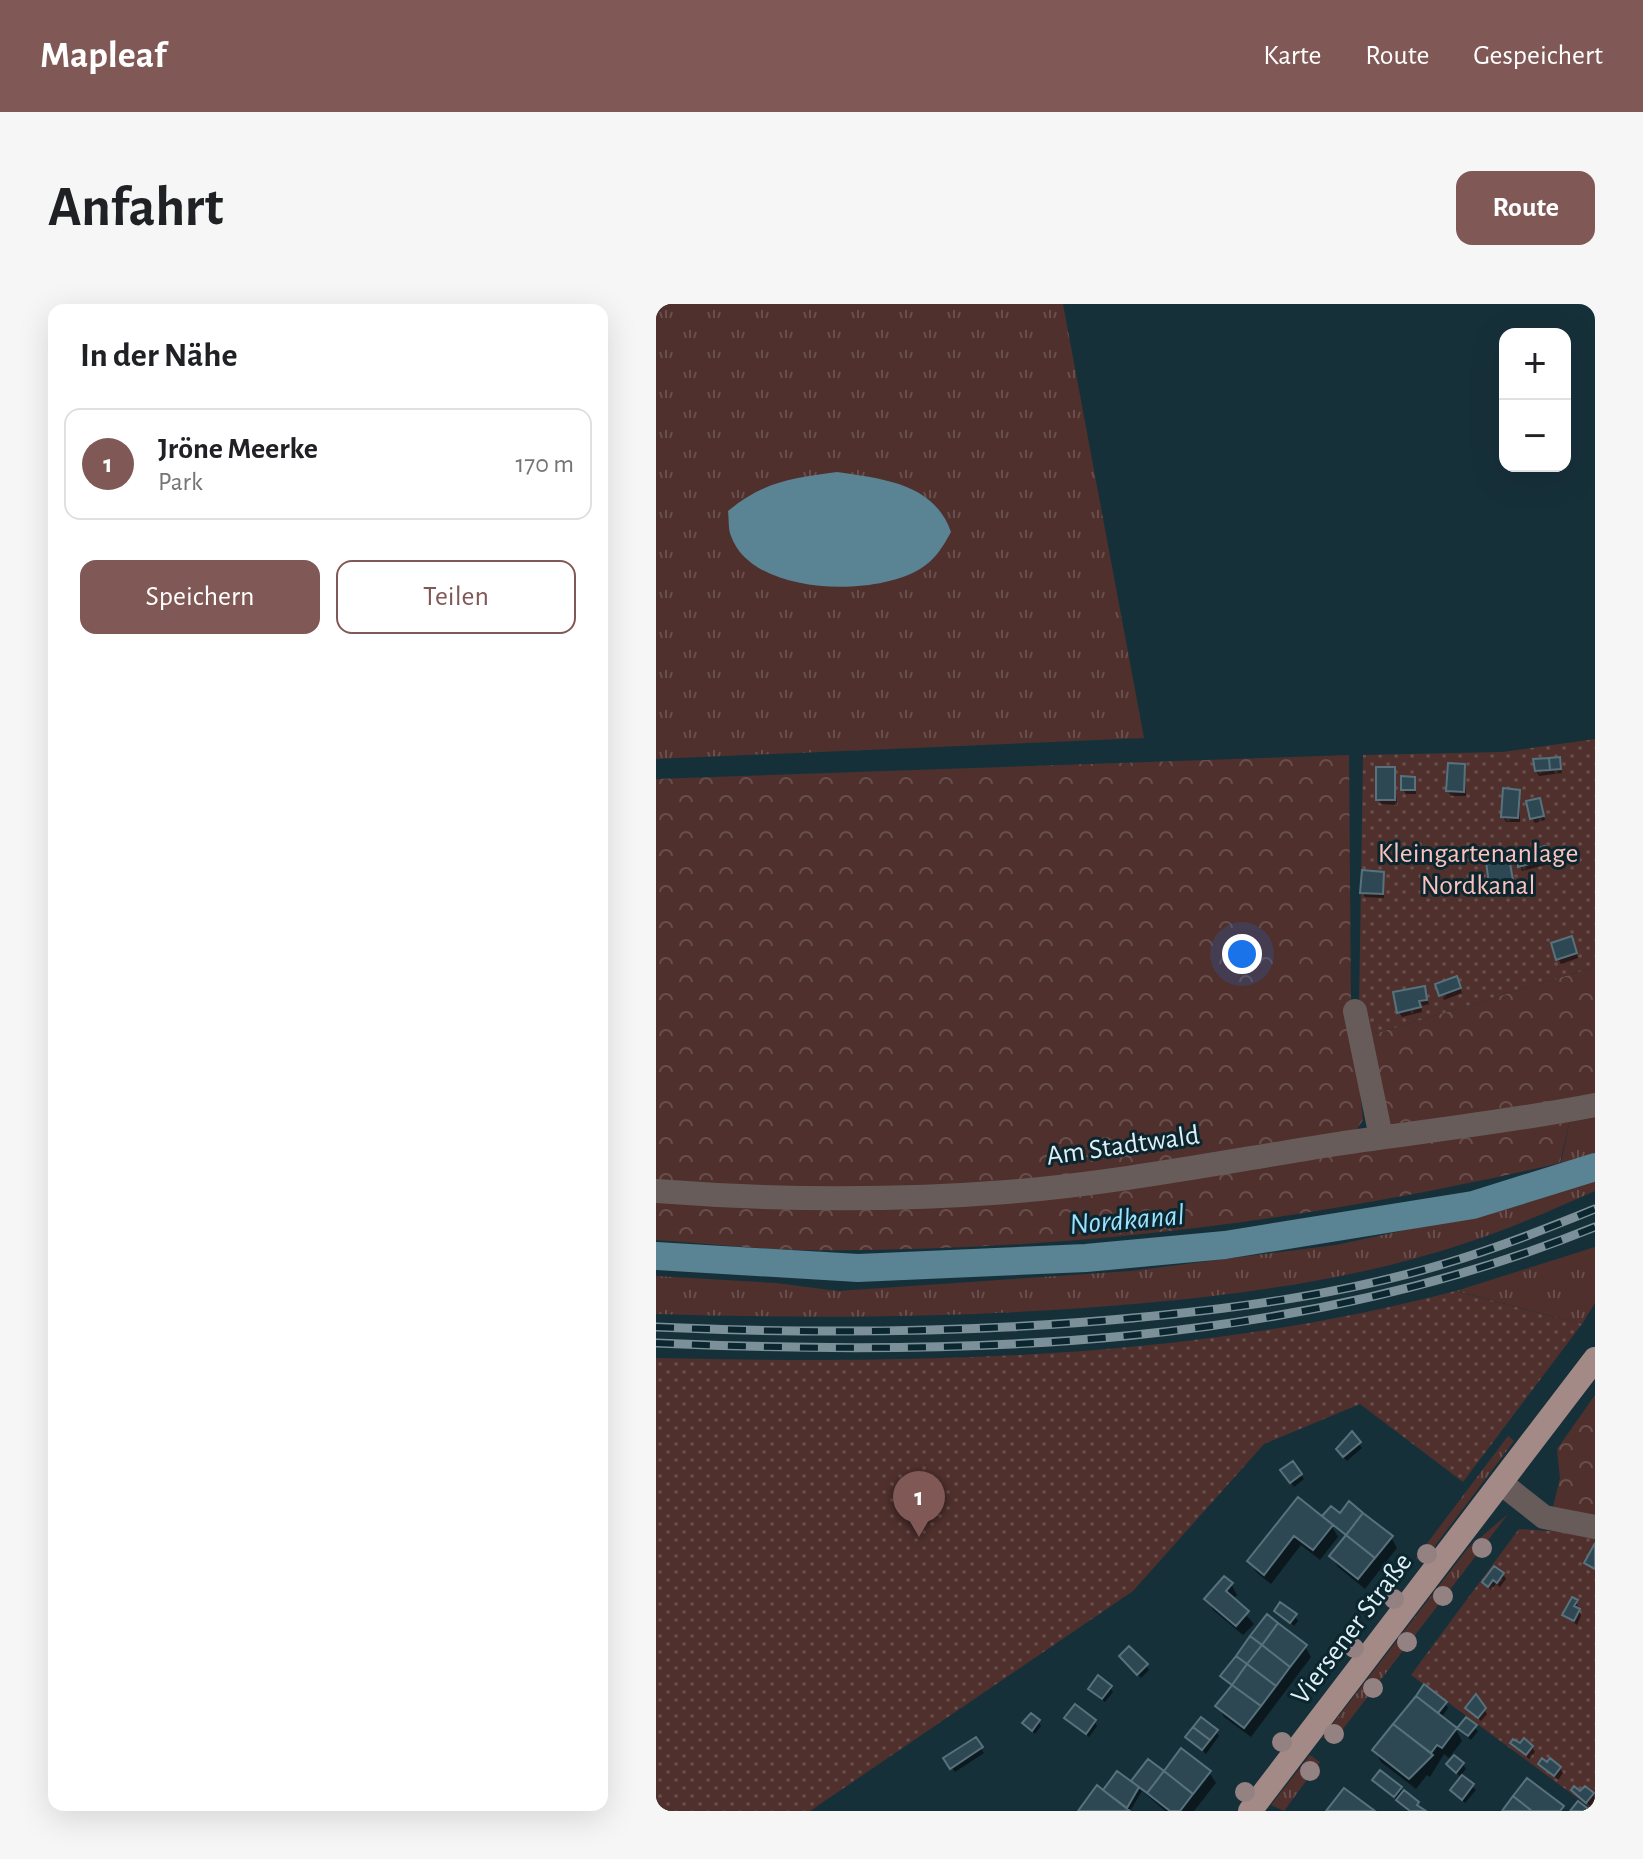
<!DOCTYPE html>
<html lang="de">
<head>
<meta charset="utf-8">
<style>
	body { margin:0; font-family:"Alegreya Sans",sans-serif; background:#f6f6f6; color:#202124 }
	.controls { position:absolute; right:24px; top:24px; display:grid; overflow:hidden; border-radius:16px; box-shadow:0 8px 32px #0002 }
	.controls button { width:72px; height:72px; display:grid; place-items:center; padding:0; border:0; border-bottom:2px solid #e0e0e0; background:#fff; color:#202124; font:40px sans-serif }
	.you { position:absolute; left:586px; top:650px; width:28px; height:28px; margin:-20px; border:6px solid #fff; border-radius:50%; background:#1a73e8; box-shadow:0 0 0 12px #1a73e833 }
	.badge { display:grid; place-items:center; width:52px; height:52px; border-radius:50%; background:#805856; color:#fff; font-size:26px; font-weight:700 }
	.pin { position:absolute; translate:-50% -66px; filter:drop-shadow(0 2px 4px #0008) }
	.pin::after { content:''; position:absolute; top:42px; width:28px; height:24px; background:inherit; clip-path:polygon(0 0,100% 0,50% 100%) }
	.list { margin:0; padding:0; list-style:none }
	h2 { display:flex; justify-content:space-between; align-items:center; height:104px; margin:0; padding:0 32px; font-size:34px }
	h2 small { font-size:26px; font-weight:400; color:#757577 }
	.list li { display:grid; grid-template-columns:52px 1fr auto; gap:24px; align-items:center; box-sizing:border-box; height:112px; margin:0 16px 16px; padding:0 16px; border:2px solid #e0e0e0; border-radius:16px }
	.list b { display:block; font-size:30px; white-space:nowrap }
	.list p { margin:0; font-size:26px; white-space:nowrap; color:#757577 }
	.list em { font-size:26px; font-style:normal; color:#757577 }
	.actions { display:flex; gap:16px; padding:24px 32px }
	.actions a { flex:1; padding:18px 0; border:2px solid #805856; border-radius:16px; text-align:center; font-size:28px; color:#805856 }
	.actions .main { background:#805856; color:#fff }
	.map { position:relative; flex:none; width:939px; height:1507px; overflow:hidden; border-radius:16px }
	header { display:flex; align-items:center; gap:48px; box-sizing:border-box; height:112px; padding:0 40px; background:#805856; color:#fff }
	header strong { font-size:38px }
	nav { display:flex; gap:44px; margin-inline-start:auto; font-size:28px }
	.intro { display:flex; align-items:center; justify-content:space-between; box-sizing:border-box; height:192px; padding:0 48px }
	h1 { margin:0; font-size:56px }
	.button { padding:20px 36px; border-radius:16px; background:#805856; color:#fff; font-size:28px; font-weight:700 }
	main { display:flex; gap:48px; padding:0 48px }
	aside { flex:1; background:#fff; border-radius:16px; box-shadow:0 8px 32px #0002 }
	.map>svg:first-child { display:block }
</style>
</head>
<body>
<header>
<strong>Mapleaf</strong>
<nav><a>Karte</a><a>Route</a><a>Gespeichert</a></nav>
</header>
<div class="intro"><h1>Anfahrt</h1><a class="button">Route</a></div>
<main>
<aside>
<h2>In der Nähe<small></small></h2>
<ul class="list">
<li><span class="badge">1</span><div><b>Jröne Meerke</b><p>Park</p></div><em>170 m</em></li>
</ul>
<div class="actions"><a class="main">Speichern</a><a>Teilen</a></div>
</aside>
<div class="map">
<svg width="939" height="1507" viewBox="0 0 939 1507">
	<defs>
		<pattern id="grass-tufts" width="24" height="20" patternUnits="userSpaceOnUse" patternTransform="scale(2)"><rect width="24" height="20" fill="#4f302d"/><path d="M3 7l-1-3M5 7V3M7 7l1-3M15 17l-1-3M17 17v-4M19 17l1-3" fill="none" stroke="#684e4c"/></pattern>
		<pattern id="forest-crowns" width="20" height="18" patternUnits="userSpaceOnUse" patternTransform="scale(2)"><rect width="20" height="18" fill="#4f302d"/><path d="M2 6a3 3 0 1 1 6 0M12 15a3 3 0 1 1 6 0" fill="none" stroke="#684e4c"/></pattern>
		<pattern id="park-dots" width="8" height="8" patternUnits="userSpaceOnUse" patternTransform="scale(2)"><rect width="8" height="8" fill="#4f302d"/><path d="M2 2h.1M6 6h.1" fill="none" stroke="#684e4c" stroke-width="1.8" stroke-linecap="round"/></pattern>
	</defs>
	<rect width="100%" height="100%" fill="#16303a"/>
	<path fill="url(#grass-tufts)" d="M0 0H407L488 434 0 455Z
		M939 806V852L905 859 915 811Z
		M939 873V887C898 905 858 923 816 937 711 973 599 989 489 999 326 1014 164 1015 0 1010V972L120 979 182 987 475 967 680 941 862 902Z
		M939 943V999L926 1020 800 987Z
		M852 1132 858 1137 766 1259 760 1254Z
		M852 1210 680 1434H666L812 1244Z
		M654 1451 664 1458 628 1507 615 1501Z"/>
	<path fill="url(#forest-crowns)" d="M693 451 695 708 707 816 697 831 433 872 215 889 0 880V475Z
		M939 663V795L733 823 715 731Z
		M915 811 904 859C656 917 401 949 146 946 97 945 48 939 0 936V894L176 901Z
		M939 1091V1215L896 1207 904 1174 901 1145Z"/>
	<path fill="url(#park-dots)" d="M939 435V663L715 731 703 706 707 451 847 448Z
		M799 987 926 1020 807 1178 704 1100 608 1140 477 1287 154 1507H0V1054C270 1060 537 1056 799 987Z
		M863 1225 939 1230V1507L755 1371Z"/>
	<path fill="#5a8393" d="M181 168C227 175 278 179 295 228 286 244 280 255 264 265 219 293 96 292 75 232 72 225 73 214 72 207 109 177 136 174 181 168Z"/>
	<path fill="#0007" d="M902 455 906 469 883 472 880 467Z
		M808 462 810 492H795L792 487Z
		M738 465 741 501 725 500 722 496Z
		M758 475 760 490H750L747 485Z
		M863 488 864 518H850L847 513Z
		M883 496 889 516 879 519 876 514Z
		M891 549 893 560 866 567 864 562Z
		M852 557 858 580 838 584 835 579Z
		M727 570 728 594 709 593 706 588Z
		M918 640 922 654 905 660 902 655Z
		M803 679 806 689 788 696 782 681Z
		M768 684 773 700 765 702 766 708 746 713 743 708Z
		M696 1130 706 1144 691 1157 685 1150Z
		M627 1167 645 1171 648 1175 638 1183Z
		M675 1205 735 1233 741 1244 709 1285 682 1263 675 1252 691 1232 674 1219 682 1233 664 1256 645 1241 615 1280 600 1268 594 1257 667 1215Z
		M847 1270 850 1275 844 1283 840 1280 835 1286 831 1283 828 1279Z
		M575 1280 581 1291 577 1296 598 1320 587 1331 557 1306 551 1295Z
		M920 1297 925 1312 921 1321 909 1311Z
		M621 1307 639 1312 642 1317 638 1322Z
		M649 1342 655 1353 595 1433 568 1413 562 1402 577 1382 567 1372Z
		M465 1353 490 1361 493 1366 485 1374Z
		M454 1383 457 1388 449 1398 434 1385Z
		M769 1383 789 1399 792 1404 785 1414 800 1426 806 1437 793 1454 788 1450 774 1473 771 1471 760 1485 725 1458 719 1447Z
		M811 1404 828 1405 831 1410 825 1417Z
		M411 1414 438 1417 441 1422 433 1433Z
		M811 1416 822 1427 815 1436 803 1426Z
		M382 1417 385 1422 379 1430 369 1419Z
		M560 1427 563 1432 550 1450 531 1433Z
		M319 1436 328 1449 299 1468 290 1455Z
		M856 1439 876 1443 879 1448 873 1455Z
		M492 1457 508 1470 553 1468 560 1479 538 1507H509L486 1487 474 1507H426L462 1469 475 1480Z
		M807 1460 810 1465 804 1472 820 1486 809 1499 797 1487 806 1474 792 1461Z
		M884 1460 904 1464 907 1469 902 1476Z
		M719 1476 744 1485 768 1507H753Z
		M917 1487 937 1490 939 1495 934 1502Z"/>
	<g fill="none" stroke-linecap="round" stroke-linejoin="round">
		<path stroke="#5a8393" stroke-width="28" d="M0 952 202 964 430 954 569 941 817 901 939 863"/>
	</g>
	<path fill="#2e4853" stroke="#57727d" stroke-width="2" d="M904 453 905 465 894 466 893 454Z
		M893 454 894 466 879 467 877 455Z
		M792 459 809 460 808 488 790 487Z
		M720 463H739V496H720Z
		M745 472 759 473V486H745Z
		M847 484 864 486 862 514 845 513Z
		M884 494 888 512 874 515 870 497Z
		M889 542 892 555 862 563V550Z
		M853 554 857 576 833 580 830 558Z
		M706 566 728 568 727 590 704 589Z
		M916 632 921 649 900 656 895 639Z
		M801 672 805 684 783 692 779 680Z
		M769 682 771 696 763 697 765 703 741 709 737 688Z
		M696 1127 705 1138 687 1153 680 1145Z
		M637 1157 646 1170 634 1179 624 1166Z
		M642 1193 677 1221 657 1246 638 1232 608 1271 591 1257Z
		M693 1197 707 1209 690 1231 666 1212 675 1202 684 1209Z
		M707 1209 737 1232 719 1254 690 1231Z
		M690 1231 719 1254 702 1275 673 1252Z
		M939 1239V1265L928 1259Z
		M838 1262 848 1269 841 1279 837 1276 832 1283 826 1278Z
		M568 1272 577 1279 570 1287 593 1307 580 1322 548 1295Z
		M916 1293 922 1296 918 1302 924 1305 918 1317 906 1311Z
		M624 1298 641 1310 634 1319 618 1307Z
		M611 1310 622 1319 606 1341 594 1332Z
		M622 1319 651 1341 634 1363 606 1341Z
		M594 1332 606 1341 591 1360 580 1352Z
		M606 1341 634 1363 620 1382 591 1360Z
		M473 1342 492 1360 481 1371 463 1352Z
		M580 1352 591 1360 576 1381 564 1372Z
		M591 1360 620 1382 605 1402 576 1381Z
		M442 1371 456 1382 446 1395 432 1385Z
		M768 1380 791 1398 782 1409 760 1392Z
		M576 1381 605 1402 588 1424 559 1402Z
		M820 1390 830 1404 822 1414 809 1404Z
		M760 1392 801 1424 786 1444 781 1441 775 1449 737 1420Z
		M419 1400 440 1416 430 1430 408 1414Z
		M375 1409 384 1416 376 1427 366 1419Z
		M545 1413 562 1426 554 1436 537 1423Z
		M810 1413 821 1421 812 1432 801 1424Z
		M737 1420 777 1451 753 1475 716 1446Z
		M537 1423 554 1436 546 1446 529 1433Z
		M320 1433 327 1443 294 1465 287 1454Z
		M868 1434 877 1442 870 1451 854 1439 857 1435 864 1439Z
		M525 1444 555 1467 537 1490 508 1467Z
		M798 1451 808 1459 800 1469 790 1460Z
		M886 1454 891 1458 894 1454 905 1463 898 1472 882 1460Z
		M492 1455 508 1467 491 1489 475 1477Z
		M724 1466 746 1483 738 1493 716 1476Z
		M461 1467 483 1483 471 1504 447 1486Z
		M508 1467 537 1490 524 1507H514L491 1489Z
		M806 1471 818 1480 806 1496 794 1486Z
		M871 1474 908 1502 904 1507H876L857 1492Z
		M441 1481 447 1486 474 1507H422Z
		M918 1482 924 1487 929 1482 938 1489 930 1499 915 1486Z
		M688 1484 719 1507H670Z
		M748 1486 763 1498 761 1501 770 1507H754L740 1496Z
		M857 1492 876 1507H846Z
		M922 1497 935 1507H914Z"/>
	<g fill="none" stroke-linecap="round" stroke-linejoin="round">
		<path stroke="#685c5a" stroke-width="24" d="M699 707 725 833
			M0 887C117 896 234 897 351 888 462 879 572 857 681 840 767 827 853 818 939 801
			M845 1179 888 1213 939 1223"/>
		<path stroke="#a38a87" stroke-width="24" d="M594 1507 939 1055"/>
		<defs>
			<path id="rail" d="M0 1023C159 1030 318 1029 477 1014 583 1004 689 990 791 959 842 944 890 925 939 905
				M0 1039C316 1053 642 1043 939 923"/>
		</defs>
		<use href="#rail" stroke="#7b9098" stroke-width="9"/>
		<use href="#rail" stroke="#0b262f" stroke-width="6" stroke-dasharray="18" stroke-linecap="butt"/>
	</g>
	<g fill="#948182">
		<circle cx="826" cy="1244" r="10"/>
		<circle cx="771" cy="1250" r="10"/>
		<circle cx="787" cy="1292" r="10"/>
		<circle cx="738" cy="1295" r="10"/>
		<circle cx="751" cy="1338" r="10"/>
		<circle cx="698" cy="1344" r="10"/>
		<circle cx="717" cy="1384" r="10"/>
		<circle cx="678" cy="1430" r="10"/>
		<circle cx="626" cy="1438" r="10"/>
		<circle cx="654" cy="1467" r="10"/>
		<circle cx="589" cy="1488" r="10"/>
	</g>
	<g text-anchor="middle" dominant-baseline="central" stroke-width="6" stroke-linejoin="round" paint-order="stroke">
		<g font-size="28" fill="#fbc3bc" stroke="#0b262f">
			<text x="822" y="550">Kleingartenanlage<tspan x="822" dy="32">Nordkanal</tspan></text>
		</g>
		<g font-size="28" fill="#e0f0f6" stroke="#0b262f">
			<text transform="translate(467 842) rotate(-8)">Am Stadtwald</text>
			<text transform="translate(696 1325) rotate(-53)">Viersener Straße</text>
		</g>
		<g font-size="30" font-style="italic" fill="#9be2ff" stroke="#0b262f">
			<text transform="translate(471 916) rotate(-5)">Nordkanal</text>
		</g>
	</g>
</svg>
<div class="controls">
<button>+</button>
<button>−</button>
</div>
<div class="you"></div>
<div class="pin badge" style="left:263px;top:1233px">1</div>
</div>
</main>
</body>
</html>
